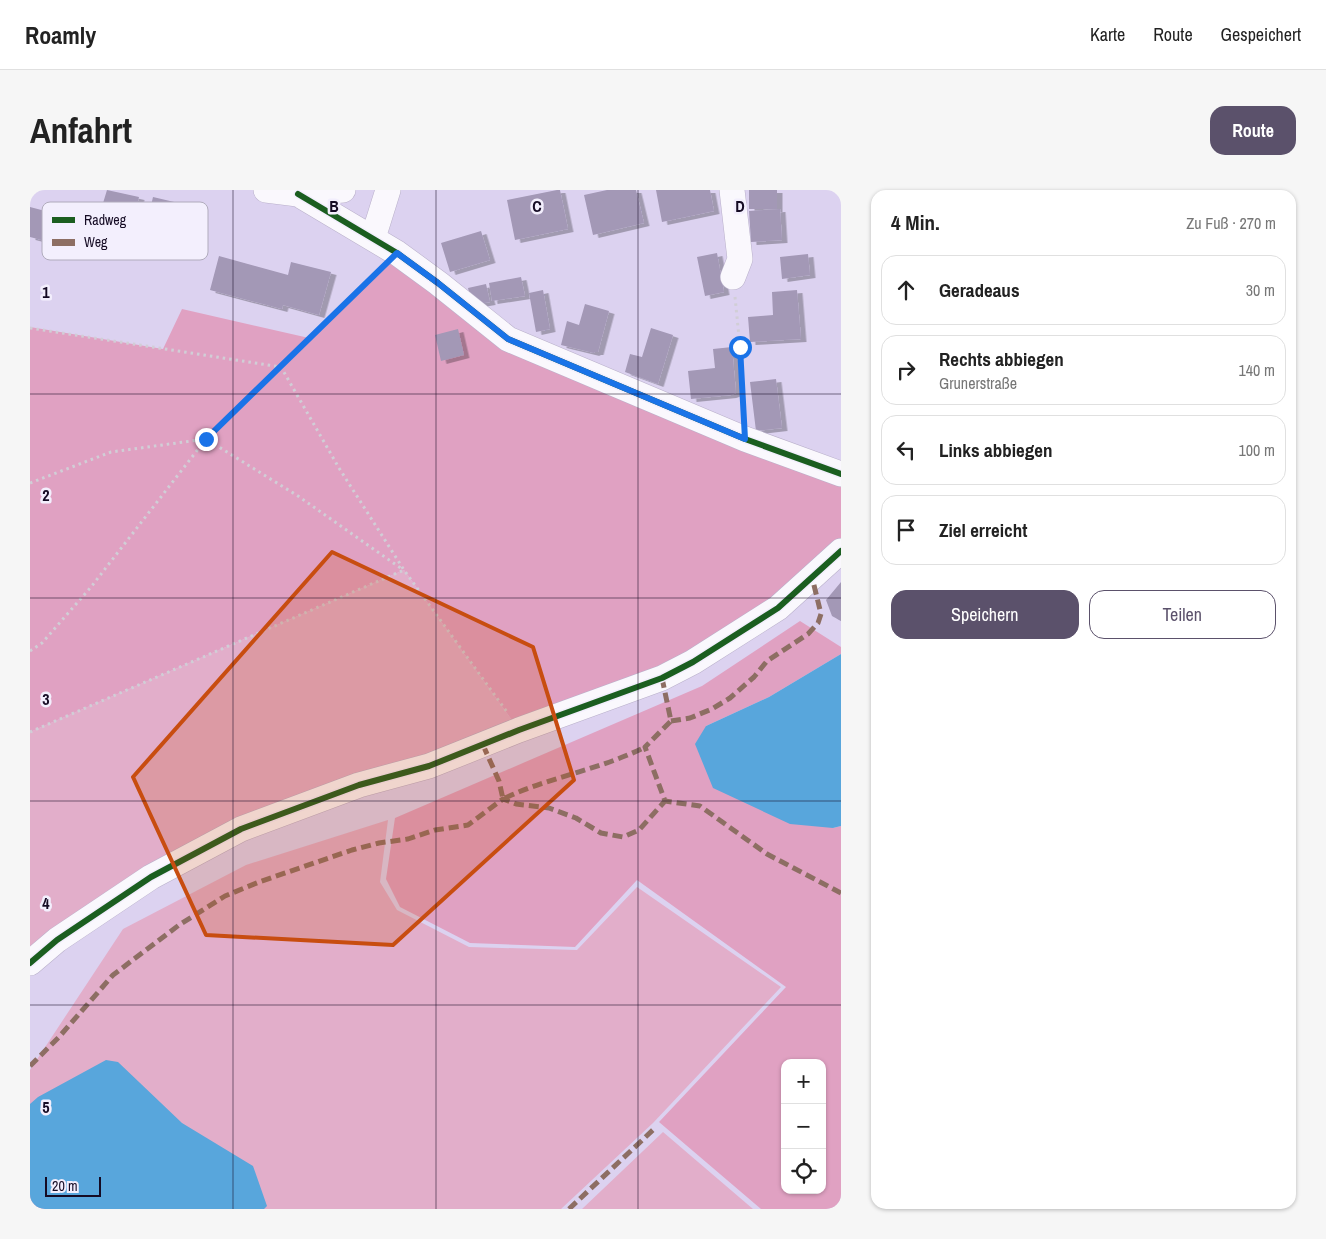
<!DOCTYPE html>
<html lang="de">
<head>
<meta charset="utf-8">
<style>
	body { margin:0; font-family:"Archivo Narrow",sans-serif; background:#f6f6f6; color:#222 }
	.controls { position:absolute; right:15px; bottom:15px; display:grid; overflow:hidden; border-radius:10px; box-shadow:0 1px 4px #0004 }
	.controls button { width:45px; height:45px; display:grid; place-items:center; padding:0; border:0; border-bottom:1px solid #e0e0e0; background:#fff; color:#222; font:25px sans-serif }
	.scale { position:absolute; left:15px; bottom:12px; width:56px; box-sizing:border-box; padding-left:5px; border:2px solid #150b24; border-top:0; font-size:14px; line-height:18px; white-space:nowrap; color:#150b24; -webkit-text-stroke:4px #f3effd; paint-order:stroke }
	.stop { position:absolute; width:15px; height:15px; margin:-11px; border:4px solid #1a73e8; border-radius:50%; background:#fff }
	.stop.end { background:#1a73e8; border-color:#fff; box-shadow:0 1px 5px #0008 }
	.list { margin:0; padding:0; list-style:none }
	h2 { display:flex; justify-content:space-between; align-items:center; height:65px; margin:0; padding:0 20px; font-size:21px }
	h2 small { font-size:16px; font-weight:400; color:#767676 }
	.list li { display:grid; grid-template-columns:32px 1fr auto; gap:15px; align-items:center; box-sizing:border-box; height:70px; margin:0 10px 10px; padding:0 10px; border:1px solid #e0e0e0; border-radius:15px }
	.list b { display:block; font-size:19px; white-space:nowrap }
	.list p { margin:0; font-size:16px; white-space:nowrap; color:#767676 }
	.list em { font-size:16px; font-style:normal; color:#767676 }
	.actions { display:flex; gap:10px; padding:15px 20px }
	.actions a { flex:1; padding:11px 0; border:1px solid #5b516b; border-radius:15px; text-align:center; font-size:18px; color:#5b516b }
	.actions .main { background:#5b516b; color:#fff }
	.icon { flex:none; width:28px; height:28px; fill:none; stroke:currentColor; stroke-width:2; stroke-linecap:round; stroke-linejoin:round }
	.map { position:relative; flex:none; width:811px; height:1019px; overflow:hidden; border-radius:15px }
	header { display:flex; align-items:center; gap:30px; box-sizing:border-box; height:70px; padding:0 25px; background:#fff; border-bottom:1px solid #e0e0e0 }
	header strong { font-size:24px }
	nav { display:flex; gap:28px; margin-inline-start:auto; font-size:18px }
	.intro { display:flex; align-items:center; justify-content:space-between; box-sizing:border-box; height:120px; padding:0 30px }
	h1 { margin:0; font-size:35px }
	.button { padding:12px 22px; border-radius:15px; background:#5b516b; color:#fff; font-size:18px; font-weight:700 }
	main { display:flex; gap:30px; padding:0 30px }
	aside { flex:1; background:#fff; border-radius:15px; box-shadow:0 1px 4px #0004 }
	.map>svg:first-child { display:block }
</style>
</head>
<body>
<header>
<strong>Roamly</strong>
<nav><a>Karte</a><a>Route</a><a>Gespeichert</a></nav>
</header>
<div class="intro"><h1>Anfahrt</h1><a class="button">Route</a></div>
<main>
<div class="map">
<svg width="811" height="1019" viewBox="0 0 811 1019">
	<defs>
		<filter id="shadow"><feDropShadow dx="5.5" dy="3" stdDeviation="0" flood-color="#0004"/></filter>
	</defs>
	<rect width="100%" height="100%" fill="#dcd2f0"/>
	<path fill="#e2aeca" d="M374 380 489 540 211 639 0 773V542Z
		M358 630 350 692 367 720 439 757 547 760 607 697 751 797 623 933 531 1019H0V880L93 739 216 675Z
		M633 942 723 1019H552Z"/>
	<path fill="#e0a1c2" fill-rule="evenodd" d="M367 63 478 149 811 285V361L663 472 489 540 374 380 0 542V137L133 159 152 119 279 148Z
		M770 431 811 457V464L739 507 676 536 803 638 811 636V1019H731L629 932 756 797 607 690 545 757 440 753 370 717 356 689 365 628 672 496ZM755 873H792V1000H755Z"/>
	<path fill="#58a6dc" d="M811 464V636L803 638 760 634 683 598 665 554 676 536 739 507Z
		M76 870 88 872 152 933 223 976 237 1016 234 1019H0V914L8 907Z"/>
	<path fill="#a398b6" filter="url(#shadow)" d="M77 0 109 7 103 32 70 23Z
		M527 0H530L538 39 485 50 477 10Z
		M577 0H606L614 33 563 45 554 5Z
		M626 0H680L684 21 632 32Z
		M719 0H747V19H719Z
		M123 7 157 15 149 49 115 41Z
		M0 17 38 27 31 55 0 47Z
		M750 19 752 50 721 52 719 21Z
		M451 41 460 70 420 82 411 53Z
		M687 63 694 102 675 106 667 67Z
		M778 64 780 85 752 89 750 67Z
		M189 66 258 85 261 72 301 82 289 125 253 115 252 119 180 100Z
		M491 87 495 106 462 111 459 93Z
		M456 94 460 112 442 115 438 98Z
		M513 100 520 139 506 142 499 103Z
		M767 100 771 149 720 152 718 127 743 125 742 102Z
		M555 114 579 121 568 162H565L564 163 531 155 537 131 549 135Z
		M621 138 643 145 628 194 595 182 600 164 612 167Z
		M428 139 434 165 411 171 405 145Z
		M702 157 706 203 701 205 661 209 658 181 685 178 683 159Z
		M746 189 752 238 726 241 720 192Z
		M811 392V431L802 426 796 410Z"/>
	<g fill="none" stroke-linecap="round" stroke-linejoin="round">
		<defs>
			<path id="minor" d="M236 0 268 4 313 0
				M702 0 710 69 703 87
				M268 4 367 63 408 93 478 149 715 249 811 284
				M343 48 358 0
				M0 773 27 750 121 687 211 639 329 595 399 576 489 540 632 488 663 472 748 418 811 361"/>
		</defs>
		<use href="#minor" stroke="#b9b0ca" stroke-width="26"/>
		<path stroke="#d1ced6" stroke-width="3" stroke-dasharray="2.5 4" stroke-linecap="butt" d="M705 107 710 157 714 225
			M0 138 251 177 309 278 374 380 477 522
			M0 293 81 262 176 249 351 79
			M0 461 12 453 61 397 176 249 268 306 372 379
			M0 542 374 380"/>
		<use href="#minor" stroke="#faf8fd" stroke-width="25"/>
		<path stroke="#8d6e63" stroke-width="5" stroke-dasharray="10 5" stroke-linecap="butt" d="M632 488 641 531 615 557 635 611 670 616 737 664 811 703
			M641 531 660 528 682 519 700 508 724 487 737 471 778 444 788 433 791 424 782 387
			M453 555 469 591 473 609C518 587 570 580 615 557
			M0 876 29 847 83 785 149 735 195 706 229 692 322 660 349 653 378 649 405 640 438 635 473 609 486 614 519 618 546 628 571 643 593 647 609 640 635 611
			M539 1019 624 939"/>
		<defs>
			<path id="cycleway" d="M268 4 367 63 408 93 478 149 715 249 811 284
				M0 773 27 750 121 687 211 639 329 595 399 576 489 540 632 488 663 472 748 418 811 361"/>
		</defs>
		<use href="#cycleway" stroke="#f3effd" stroke-width="9"/>
		<use href="#cycleway" stroke="#1b5e20" stroke-width="6"/>
	</g>
	<g fill="none" stroke-linecap="round" stroke-linejoin="round">
		<path stroke="#1a73e8" stroke-width="6" d="M176 249 367 63 408 93 478 149 715 249 710 157"/>
	</g>
	<path fill="#c84d10" fill-opacity="0.2" stroke="#c84d10" stroke-width="4" stroke-linejoin="round" d="M302 362 503 457 544 590 363 755 176 745 103 587Z"/>
	<path fill="none" stroke="#150b24" stroke-width="1" stroke-opacity="0.55" d="M203 0V1019M406 0V1019M608 0V1019M0 204H811M0 408H811M0 611H811M0 815H811"/>
	<rect x="12" y="12" width="166" height="58" rx="8" fill="#f3effd" stroke="#b0abbc" stroke-width="1"/>
	<rect x="22" y="27" width="23" height="6" fill="#1b5e20"/>
	<rect x="22" y="49" width="23" height="7" fill="#8d6e63"/>
	<g font-size="14" fill="#150b24">
		<text x="54" y="35">Radweg</text>
		<text x="54" y="57">Weg</text>
	</g>
	<g font-size="16" text-anchor="middle" font-weight="bold" fill="#150b24" stroke="#f3effd" stroke-width="5" stroke-linejoin="round" paint-order="stroke">
		<text x="304" y="22">B</text>
		<text x="507" y="22">C</text>
		<text x="710" y="22">D</text>
		<text x="16" y="108">1</text>
		<text x="16" y="311">2</text>
		<text x="16" y="515">3</text>
		<text x="16" y="719">4</text>
		<text x="16" y="923">5</text>
	</g>
</svg>
<div class="controls">
<button>+</button>
<button>−</button>
<button><svg class="icon" aria-label="locate" viewBox="0 0 24 24"><circle cx="12" cy="12" r="6"/><path d="M12 2v4M12 18v4M2 12h4M18 12h4"/></svg></button>
</div>
<div class="scale">20 m</div>
<div class="stop" style="left:710px;top:157px"></div>
<div class="stop end" style="left:176px;top:249px"></div>
</div>
<aside>
<h2>4 Min.<small>Zu Fuß · 270 m</small></h2>
<ul class="list">
<li><svg class="icon" aria-label="ahead" viewBox="0 0 24 24"><path d="M12 20V5M6 11l6-6 6 6"/></svg><div><b>Geradeaus</b></div><em>30 m</em></li>
<li><svg class="icon" aria-label="right" viewBox="0 0 24 24"><path d="M7 20v-9h11M14 6l5 5-5 5"/></svg><div><b>Rechts abbiegen</b><p>Grunerstraße</p></div><em>140 m</em></li>
<li><svg class="icon" aria-label="left" viewBox="0 0 24 24"><path d="M17 20v-9H6M10 6l-5 5 5 5"/></svg><div><b>Links abbiegen</b></div><em>100 m</em></li>
<li><svg class="icon" aria-label="arrive" viewBox="0 0 24 24"><path d="M6 21V4h12l-3 4 3 4H6"/></svg><div><b>Ziel erreicht</b></div></li>
</ul>
<div class="actions"><a class="main">Speichern</a><a>Teilen</a></div>
</aside>
</main>
</body>
</html>
